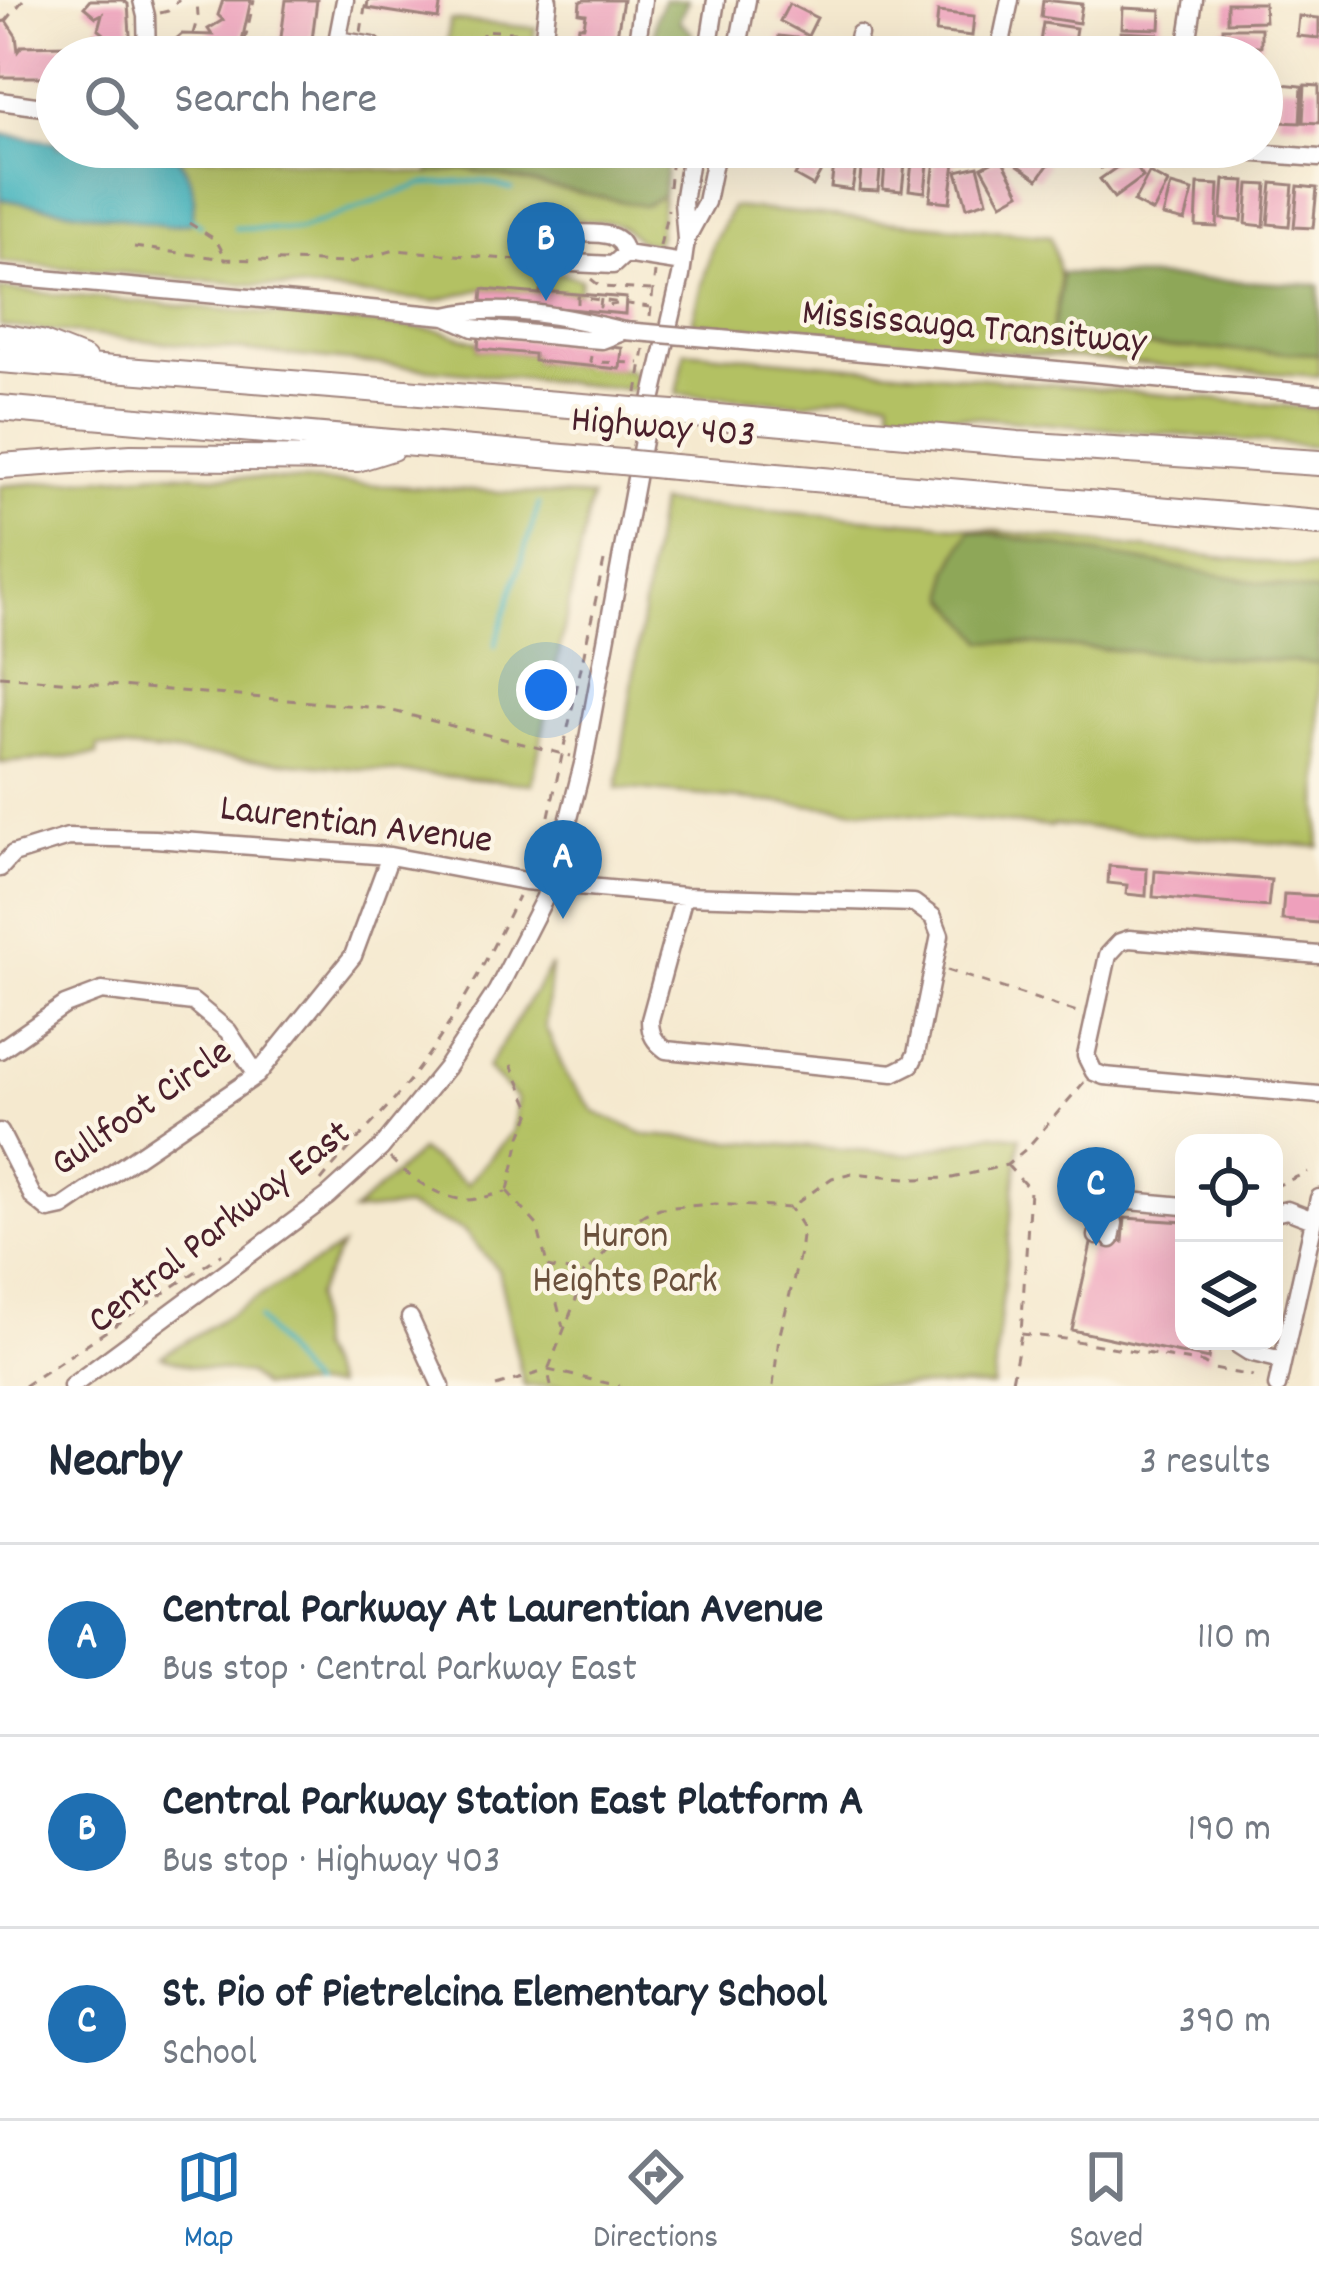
<!DOCTYPE html>
<html lang="en">
<head>
<meta charset="utf-8">
<style>
	body { margin:0; font-family:Dekko,sans-serif; background:#f2f2f3; color:#1f2937 }
	.controls { position:absolute; right:36px; bottom:36px; display:grid; overflow:hidden; border-radius:24px; box-shadow:0 12px 48px #0002 }
	.controls button { width:108px; height:108px; display:grid; place-items:center; padding:0; border:0; border-bottom:3px solid #e0e1e3; background:#fff; color:#1f2937; font:60px sans-serif }
	.you { position:absolute; left:546px; top:690px; width:42px; height:42px; margin:-30px; border:9px solid #fff; border-radius:50%; background:#1a73e8; box-shadow:0 0 0 18px #1a73e833 }
	.badge { display:grid; place-items:center; width:78px; height:78px; border-radius:50%; background:#1f6fb2; color:#fff; font-size:39px; font-weight:700 }
	.pin { position:absolute; translate:-50% -99px; filter:drop-shadow(0 3px 6px #0008) }
	.pin::after { content:''; position:absolute; top:63px; width:42px; height:36px; background:inherit; clip-path:polygon(0 0,100% 0,50% 100%) }
	.list { margin:0; padding:0; list-style:none }
	h2 { display:flex; justify-content:space-between; align-items:center; height:156px; margin:0; padding:0 48px; font-size:51px }
	h2 small { font-size:39px; font-weight:400; color:#747a83 }
	.list li { display:grid; grid-template-columns:78px 1fr auto; gap:36px; align-items:center; box-sizing:border-box; height:192px; padding:0 48px; border-top:3px solid #e0e1e3 }
	.list b { display:block; font-size:45px; white-space:nowrap }
	.list p { margin:0; font-size:39px; white-space:nowrap; color:#747a83 }
	.list em { font-size:39px; font-style:normal; color:#747a83 }
	.icon { flex:none; width:66px; height:66px; fill:none; stroke:currentColor; stroke-width:2; stroke-linecap:round; stroke-linejoin:round }
	.map { position:relative; flex:none; width:1319px; height:1386px; overflow:hidden }
	.search { position:absolute; background:#fff; box-shadow:0 12px 48px #0002; left:36px; right:36px; top:36px; height:132px; display:flex; align-items:center; gap:30px; box-sizing:border-box; padding:0 42px; border-radius:66px; color:#747a83; font-size:45px }
	.sheet { height:732px; background:#fff }
	nav { display:flex; justify-content:space-around; align-items:center; box-sizing:border-box; height:168px; border-top:3px solid #e0e1e3; background:#fff; font-size:33px; color:#747a83 }
	nav a { display:grid; justify-items:center; gap:6px }
	nav .on { color:#1f6fb2 }
	.map>svg:first-child { display:block }
</style>
</head>
<body>
<div class="map">
<svg width="1319" height="1386" viewBox="0 0 1319 1386">
	<rect width="100%" height="100%" fill="#fcf5e5"/>
	<filter id="ink" filterUnits="userSpaceOnUse"><feTurbulence type="fractalNoise" baseFrequency=".00833" numOctaves="2"/><feDisplacementMap in="SourceGraphic" scale="24" xChannelSelector="R" yChannelSelector="G"/><feConvolveMatrix kernelMatrix="1 2 1 2 8 2 1 2 1" color-interpolation-filters="sRGB"/></filter>
	<filter id="wash" filterUnits="userSpaceOnUse"><feTurbulence type="fractalNoise" baseFrequency=".004" numOctaves="4" result="noise"/><feDisplacementMap in="SourceGraphic" scale="48" xChannelSelector="R" yChannelSelector="G"/><feGaussianBlur stdDeviation="2.7" result="paint"/><feColorMatrix in="noise" values="0 0 0 0 0 0 0 0 0 0 0 0 0 0 0 0 0 1.4 0 .05"/><feComposite in="paint" operator="in"/></filter>
	<g filter="url(#wash)">
		<rect width="100%" height="100%" fill="#f5e9cf"/>
		<path fill="#b3c163" stroke="#7e7047" stroke-width="3" d="M450 20 535 28 531 57H445Z
			M230 155 429 174 466 169 644 206 663 195 658 239 654 243C631 242 637 236 622 226 613 221 603 221 593 221 564 218 550 222 550 255L543 256 541 275 561 273 581 279 579 294 541 291 540 294 483 289 435 301 0 262V199L168 226 189 223C198 202 192 176 178 158Z
			M732 207 1050 236C1063 279 1062 286 1052 330L1060 339 1095 344 1319 354V376L1177 367 692 323 713 244Z
			M0 289 438 330 478 342V349L534 354V361L628 369 638 377 637 390 0 326Z
			M685 351 1319 409V447L891 410 889 398 849 395 805 403 677 394Z
			M162 473 591 497 532 784 98 746 97 755 0 763V486Z
			M659 503 930 523 1319 569V847L1053 825 1051 827 617 788Z
			M551 965 545 1026 567 1077 595 1112 647 1135 911 1154 994 1134 1020 1137 993 1386H524L498 1270 463 1230 406 1207 353 1212 420 1151 467 1184 513 1131 517 1099 487 1068Z
			M341 1247 315 1296 317 1349 335 1386H262L248 1374 189 1366 161 1356Z"/>
		<path fill="#8ea759" stroke="#6c6342" stroke-width="3" d="M664 0H688L679 21 692 33 687 57H652L656 17Z
			M433 147H535L643 159 645 147H669L663 195 644 206 466 169 429 174Z
			M1061 273 1319 285V354L1095 344 1060 340 1052 331 1060 292Z
			M970 530 1319 593V664L984 641 948 598 949 570Z"/>
		<path fill="#43b3bd" stroke="#466974" stroke-width="3" d="M0 134 57 142V147H97L178 158C193 178 199 200 189 223L168 226 0 199Z"/>
		<g fill="none" stroke-linecap="round" stroke-linejoin="round">
			<path stroke="#43b3bd" stroke-width="4.5" d="M189 217 201 225
				M235 228 299 230 422 184 481 181 511 189
				M495 646 539 504
				M259 1319 309 1386"/>
		</g>
		<g id="blocks">
			<path fill="#eea0bc" d="M90 0H123L128 4 131 50 124 57H57V81L49 77H0V22L6 21 16 36 18 51 22 46 67 45 74 53 77 47 92 48 91 40 103 33 98 29 102 14 96 17 84 7Z
				M223 0H251L241 45 224 57H169L164 49 182 34 212 35 208 29 223 20 218 15Z
				M286 0H317L311 48H308L307 57H272L273 44 280 45Z
				M368 0H441L438 19 367 8Z
				M584 0H623L617 35H623L619 57 605 56 606 51H600L601 46 589 44 588 53 575 52 579 26H584L586 14 579 13 580 2Z
				M1043 0 1082 4 1079 23 1041 17Z
				M1227 3H1264L1265 21 1227 22Z
				M789 4 817 18 808 36 780 21Z
				M1123 8 1161 10 1160 29 1122 28Z
				M938 12 974 16 972 36 936 32Z
				M1299 16 1319 18V38L1297 36Z
				M1043 23 1076 28 1073 47 1040 42Z
				M1223 28H1261V46H1223Z
				M1121 32 1158 34 1157 54 1120 52Z
				M779 36 813 40 811 57 777 55Z
				M1281 84 1302 86 1300 123 1278 122Z
				M1305 85 1319 86V123L1303 122Z
				M1262 89 1277 90 1274 118 1262 117Z
				M810 147 833 150 813 186 795 176Z
				M1011 147H1023L1048 165 1038 179 1005 156Z
				M1098 147H1133L1135 151 1101 168 1092 150Z
				M863 150 882 152 878 191 859 190Z
				M836 151 858 154 852 190 831 187Z
				M886 152 906 154 902 191 883 189Z
				M913 152 929 154 925 192 909 190Z
				M1001 157 1020 193 1002 203 982 167Z
				M1130 158 1143 177 1114 198 1100 179Z
				M935 160 955 162 950 202 930 200Z
				M978 166 987 201 967 207 957 171Z
				M1149 173 1168 183 1153 212 1134 202Z
				M1224 180 1245 181 1242 221 1221 219Z
				M1272 183 1293 185 1289 226 1268 224Z
				M1198 184 1219 185 1217 227 1196 226Z
				M1249 184 1267 185 1264 226 1246 224Z
				M1171 185 1193 191 1185 221 1163 216Z
				M1298 186 1317 188 1313 228 1294 227Z
				M483 289 540 294V291L626 298 625 314 482 301Z
				M479 336 622 348 620 369 534 361V354L478 349Z
				M1109 866 1147 869 1146 896 1126 894 1127 885 1108 883Z
				M1155 871 1271 880 1268 907 1153 897Z
				M1284 894 1319 896V923L1282 920Z
				M1125 1218 1184 1222V1341H1211L1208 1359 1072 1330 1093 1235 1123 1242Z"/>
		</g>
	</g>
	<g filter="url(#ink)">
		<use href="#blocks" fill-opacity="0" stroke="#a0847d" stroke-width="3"/>
		<g fill="none" stroke-linecap="round" stroke-linejoin="round">
			<defs>
				<path id="minor" d="M142 0 146 16 147 57
					M338 40 373 46 380 57
					M334 57 345 0
					M544 57 542 53 548 0
					M635 57 643 0
					M707 57 716 0
					M736 57 747 0
					M854 57 859 34
					M998 57 1010 0
					M1185 57 1194 0
					M0 101 57 109
					M1179 147 1319 158
					M686 239 706 202 717 147
					M625 254C622 229 593 234 573 233L563 242 565 257 572 263 613 265 625 254 683 263
					M0 275 446 316C503 303 568 317 624 331
					M446 316 473 328 576 338 602 340 623 332
					M720 339 1319 394
					M0 868 13 854 68 837 155 839 390 856 525 881 684 896 914 903 933 917 940 935 916 1054 911 1064 893 1073 666 1050C655 1042 650 1035 650 1020L684 896
					M1319 955 1129 939 1120 942 1108 955 1086 1056 1094 1072 1104 1076 1319 1095
					M0 1050 65 1005 102 991 193 1002 228 1031 257 1075
					M0 1132 33 1197 49 1210 63 1207 257 1075 353 956 390 856
					M1108 1199 1184 1206
					M1108 1199 1114 1223 1111 1239
					M1274 1213 1287 1210 1313 1220
					M1097 1236 1107 1200
					M410 1318 441 1386
					M1237 1341 1238 1345 1249 1352 1282 1360
					M72 1386 328 1196 381 1148 446 1068 497 991 544 899 556 869 584 760 644 435 681 276 686 240 683 202 692 147
					M1277 1386 1319 1198"/>
				<path id="highway" d="M0 336 41 343 84 360
					M0 360 633 410
					M0 408 622 462
					M673 413 1018 444 1319 463
					M0 466 131 457 357 459 392 448
					M663 466 1319 523"/>
			</defs>
			<use href="#minor" stroke="#a0847d" stroke-width="21"/>
			<use href="#highway" stroke="#a0847d" stroke-width="28"/>
			<path stroke="#a0847d" stroke-width="3" stroke-dasharray="9 9" stroke-linecap="butt" d="M160 13 168 11 179 0
				M6 21 23 0
				M361 32 366 0
				M193 34 198 16 197 0
				M483 42V30L526 33
				M227 55 230 57
				M239 57 242 53 254 0
				M44 77 46 90
				M669 187 673 147
				M189 223 216 240 226 258
				M660 246 668 209
				M134 247 226 259 348 263 395 250 542 262 551 258
				M591 279 601 287 651 290
				M601 299 600 307 617 304
				M578 304V297L649 307
				M650 316 655 272
				M591 356 590 362 639 363
				M637 393 644 349
				M0 676 381 708 571 756
				M532 867 544 839 604 561
				M947 970 1080 1013
				M390 1158C408 1177 440 1199 467 1200 479 1200 494 1194 506 1192
				M1007 1165 1030 1190 1021 1334 1011 1386
				M321 1181C345 1151 372 1125 396 1097 447 1036 484 967 518 896
				M1274 1187 1308 1172
				M508 1190 521 1136 532 1110 511 1065
				M507 1191 537 1225 563 1327
				M547 1267 585 1274
				M1021 1334 1065 1339 1203 1363 1213 1369 1253 1376
				M24 1386 222 1254
				M496 1386 548 1370 620 1386
				M551 1386 548 1370 586 1274 630 1224 645 1214 660 1208 715 1204 790 1208 832 1178 852 1173 917 1179 952 1178 1007 1165 1027 1148 1085 1081
				M773 1386 779 1338 800 1253 803 1228 791 1209"/>
			<use href="#minor" stroke="#fff" stroke-width="16"/>
			<use href="#highway" stroke="#fff" stroke-width="24"/>
			<defs>
				<path id="minor-bridge" d="M624 331 720 339"/>
				<path id="highway-bridge" d="M633 410 673 413
					M622 462 663 466"/>
			</defs>
			<use href="#minor-bridge" stroke="#a0847d" stroke-width="21" stroke-linecap="butt"/>
			<use href="#highway-bridge" stroke="#a0847d" stroke-width="28" stroke-linecap="butt"/>
			<use href="#minor-bridge" stroke="#fff" stroke-width="16"/>
			<use href="#highway-bridge" stroke="#fff" stroke-width="24"/>
		</g>
	</g>
	<g text-anchor="middle" dominant-baseline="central" stroke-width="9" stroke-linejoin="round" paint-order="stroke">
		<g font-size="39" fill="#4a1f2b" stroke="#fcf5e5">
			<text transform="translate(974 330) rotate(5)">Mississauga Transitway</text>
			<text transform="translate(663 430) rotate(5)">Highway 403</text>
			<text transform="translate(356 827) rotate(7)">Laurentian Avenue</text>
			<text transform="translate(143 1110) rotate(-35)">Gullfoot Circle</text>
			<text transform="translate(221 1229) rotate(-38)">Central Parkway East</text>
		</g>
		<g font-size="39" fill="#6a503c" stroke="#fcf5e5">
			<text x="625" y="1238">Huron<tspan x="625" dy="45">Heights Park</tspan></text>
		</g>
	</g>
</svg>
<div class="controls">
<button><svg class="icon" aria-label="locate" viewBox="0 0 24 24"><circle cx="12" cy="12" r="6"/><path d="M12 2v4M12 18v4M2 12h4M18 12h4"/></svg></button>
<button><svg class="icon" aria-label="layers" viewBox="0 0 24 24"><path d="M12 4l9 5-9 5-9-5zM3 14l9 5 9-5"/></svg></button>
</div>
<div class="you"></div>
<div class="pin badge" style="left:563px;top:919px">A</div>
<div class="pin badge" style="left:546px;top:301px">B</div>
<div class="pin badge" style="left:1096px;top:1246px">C</div>
<div class="search"><svg class="icon" aria-label="search" viewBox="0 0 24 24"><circle cx="10" cy="10" r="6"/><path d="M15 15l6 6"/></svg>Search here</div>
</div>
<section class="sheet">
<h2>Nearby<small>3 results</small></h2>
<ul class="list">
<li><span class="badge">A</span><div><b>Central Parkway At Laurentian Avenue</b><p>Bus stop · Central Parkway East</p></div><em>110 m</em></li>
<li><span class="badge">B</span><div><b>Central Parkway Station East Platform A</b><p>Bus stop · Highway 403</p></div><em>190 m</em></li>
<li><span class="badge">C</span><div><b>St. Pio of Pietrelcina Elementary School</b><p>School</p></div><em>390 m</em></li>
</ul>
</section>
<nav>
<a class="on"><svg class="icon" aria-label="map" viewBox="0 0 24 24"><path d="M3 6l6-2 6 2 6-2v14l-6 2-6-2-6 2zM9 4v14M15 6v14"/></svg>Map</a>
<a><svg class="icon" aria-label="directions" viewBox="0 0 24 24"><path d="M12 3l9 9-9 9-9-9zM9 14v-3h6M13 9l2 2-2 2"/></svg>Directions</a>
<a><svg class="icon" aria-label="saved" viewBox="0 0 24 24"><path d="M7 4h10v16l-5-4-5 4z"/></svg>Saved</a>
</nav>
</body>
</html>
